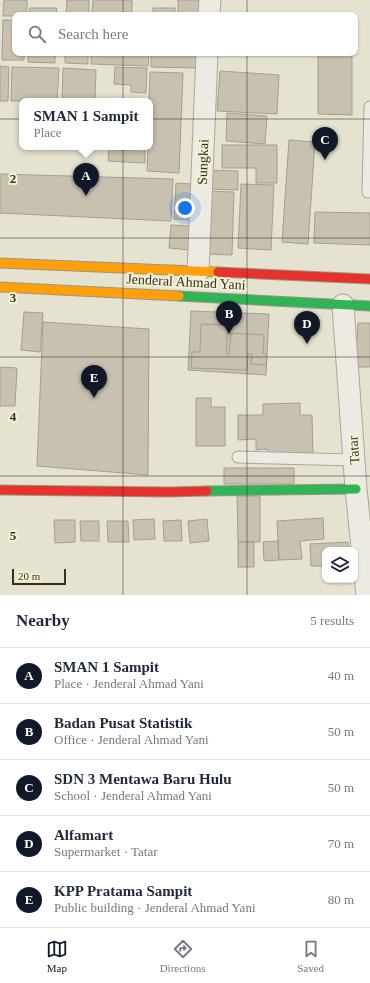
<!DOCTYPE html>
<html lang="en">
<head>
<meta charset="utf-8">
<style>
	body { margin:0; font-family:Georgia,serif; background:#f6f6f7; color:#1f2937 }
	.controls { position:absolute; right:12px; bottom:12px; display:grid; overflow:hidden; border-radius:8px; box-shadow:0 1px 3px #0004 }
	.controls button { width:36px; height:36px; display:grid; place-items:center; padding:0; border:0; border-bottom:1px solid #e0e1e3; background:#fff; color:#1f2937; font:20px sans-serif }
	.scale { position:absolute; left:12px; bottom:10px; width:54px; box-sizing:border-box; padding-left:4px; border:2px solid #393120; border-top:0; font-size:11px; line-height:14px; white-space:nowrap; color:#393120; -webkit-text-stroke:3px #f5f1d6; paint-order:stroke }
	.you { position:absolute; left:185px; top:208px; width:14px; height:14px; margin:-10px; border:3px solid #fff; border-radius:50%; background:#1a73e8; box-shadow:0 0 0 6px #1a73e833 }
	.badge { display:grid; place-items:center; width:26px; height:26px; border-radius:50%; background:#111827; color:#fff; font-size:13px; font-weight:700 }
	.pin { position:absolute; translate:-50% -33px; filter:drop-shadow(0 1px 2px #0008) }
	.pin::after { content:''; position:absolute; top:21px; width:14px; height:12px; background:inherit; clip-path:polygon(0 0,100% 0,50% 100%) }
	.popup { position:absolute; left:19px; top:98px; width:134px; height:52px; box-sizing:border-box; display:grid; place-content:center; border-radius:8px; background:#fff; filter:drop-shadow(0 1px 3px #0005); font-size:13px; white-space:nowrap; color:#747a83 }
	.popup b { font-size:15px; color:#1f2937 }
	.popup::after { content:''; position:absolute; left:50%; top:100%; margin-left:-8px; border:8px solid transparent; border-top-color:#fff }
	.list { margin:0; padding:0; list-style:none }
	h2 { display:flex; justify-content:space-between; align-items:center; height:52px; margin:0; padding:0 16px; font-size:17px }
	h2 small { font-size:13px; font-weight:400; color:#747a83 }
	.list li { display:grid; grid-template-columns:26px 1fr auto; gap:12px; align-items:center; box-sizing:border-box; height:56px; padding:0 16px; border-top:1px solid #e0e1e3 }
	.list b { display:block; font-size:15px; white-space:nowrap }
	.list p { margin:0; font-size:13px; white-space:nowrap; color:#747a83 }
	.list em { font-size:13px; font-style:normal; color:#747a83 }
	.icon { flex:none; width:22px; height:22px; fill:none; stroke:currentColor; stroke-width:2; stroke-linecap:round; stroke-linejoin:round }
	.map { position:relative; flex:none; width:370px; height:595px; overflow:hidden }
	.search { position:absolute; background:#fff; box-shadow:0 1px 3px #0004; left:12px; right:12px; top:12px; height:44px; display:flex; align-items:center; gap:10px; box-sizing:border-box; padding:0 14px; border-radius:8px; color:#747a83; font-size:15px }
	.sheet { height:332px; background:#fff }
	nav { display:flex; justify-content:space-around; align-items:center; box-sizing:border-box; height:56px; border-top:1px solid #e0e1e3; background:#fff; font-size:11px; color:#747a83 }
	nav a { display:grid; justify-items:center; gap:2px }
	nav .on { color:#111827 }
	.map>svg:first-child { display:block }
</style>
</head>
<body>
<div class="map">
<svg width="370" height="595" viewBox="0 0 370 595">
	<rect width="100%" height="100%" fill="#e5e2cf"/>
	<path fill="#c8c1b0" stroke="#a59e8e" d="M4 0H27V15H15V16H3Z
		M67 0H89V15H66Z
		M93 0H132V14L150 15H92Z
		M178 0H199V15H178Z
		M30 8H57L56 15H29Z
		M153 8H175V15H153Z
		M3 20H15V53H24V60H2Z
		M28 53H55V63L28 62Z
		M65 53H88V64L65 63Z
		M91 53H149L148 66 91 64Z
		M151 53H197L196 68 151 67Z
		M318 53H352V115L318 114Z
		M0 66 9 67 8 101H0Z
		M12 67 59 68 57 101H11Z
		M115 67 147 68 146 93 131 92V85L114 84Z
		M63 68 96 70 95 101H62Z
		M220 71 279 75 277 114 217 111Z
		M150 72 183 73 179 173 147 171 148 147H150V101H149Z
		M227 113 267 116 265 144 226 141Z
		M289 140 315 142 308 244 282 242Z
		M222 145H277V183H256V168H222Z
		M109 147H145V163L108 161Z
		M209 170 238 171V190L209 189Z
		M0 174 173 179 171 221 0 213Z
		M176 183 191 184 190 220 174 219Z
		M241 184 274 185 271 250 238 248Z
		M208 191 234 192 232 255 206 254Z
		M315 212 370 213V245L314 243Z
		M171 225 191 226 190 250 169 248Z
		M191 311 269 314 266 375 188 370Z
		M24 312 43 313 40 352 21 350Z
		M43 322 149 329 148 475 37 466Z
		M358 323H370V367H355Z
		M201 324 228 325 226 354H229L231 333 264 335 263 354H267L266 365 251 364 252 354H248L247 370 191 368 192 352H200Z
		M0 367 17 368 15 406H0Z
		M196 398H211V407H225V446H196Z
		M300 403V415H312L313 455 267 456V449L256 450V439L238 440V415H263V404Z
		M224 468H294V484H224Z
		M237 496H260V542H238Z
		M323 518 324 539 300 541 302 559 279 560 277 521Z
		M154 519 155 539 134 540 133 520Z
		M207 519 209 541 190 543 188 521Z
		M54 520H75V542L55 543Z
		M181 520 182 541H164L163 521Z
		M80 521H99V541H81Z
		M107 521H128L129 542H108Z
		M278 541 279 560 264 561 263 542Z
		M238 542H254V567H238Z
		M348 542 349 550H325V566H311L310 544Z"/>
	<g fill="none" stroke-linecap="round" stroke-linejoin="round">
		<defs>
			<path id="lane" d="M368 192 370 107
				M238 457 354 460"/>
			<path id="street" d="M209 15 210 0
				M198 272 207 53
				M343 305 356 489 367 595"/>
			<path id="fast" d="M179 296 370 306
				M207 491 356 489"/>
			<path id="slow" d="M0 263 218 272
				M0 287 179 296"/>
			<path id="jam" d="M218 272 370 279
				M0 490 169 492 207 491"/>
		</defs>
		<use href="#lane" stroke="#aaa798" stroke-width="13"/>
		<use href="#street" stroke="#aaa798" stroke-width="23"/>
		<use href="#fast" stroke="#9a9688" stroke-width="11"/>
		<use href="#slow" stroke="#9a9688" stroke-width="11"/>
		<use href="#jam" stroke="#9a9688" stroke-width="11"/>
		<use href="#lane" stroke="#edebe1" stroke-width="11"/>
		<use href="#street" stroke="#edebe1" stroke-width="21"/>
		<use href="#fast" stroke="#30b455" stroke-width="9"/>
		<use href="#slow" stroke="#ff9f0a" stroke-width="9"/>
		<use href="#jam" stroke="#e5322d" stroke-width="9"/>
	</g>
	<path fill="none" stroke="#393120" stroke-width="1" stroke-opacity="0.55" d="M123 0V15M247 0V15M123 53V595M247 53V595M0 119H370M0 238H370M0 357H370M0 476H370"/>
	<g text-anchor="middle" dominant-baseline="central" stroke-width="4" stroke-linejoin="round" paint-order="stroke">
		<g font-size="14" fill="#393120" stroke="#f5f1d6">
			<text transform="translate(203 162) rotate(-88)">Sungkai</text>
			<text transform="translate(186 282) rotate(3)">Jenderal Ahmad Yani</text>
			<text transform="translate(354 450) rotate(-94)">Tatar</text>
		</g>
	</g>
	<g font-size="13" text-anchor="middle" font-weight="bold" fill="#393120" stroke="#f5f1d6" stroke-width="4" stroke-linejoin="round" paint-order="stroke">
		<text x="13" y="183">2</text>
		<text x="13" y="302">3</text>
		<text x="13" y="421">4</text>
		<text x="13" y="540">5</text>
	</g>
</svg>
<div class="controls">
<button><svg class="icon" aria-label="layers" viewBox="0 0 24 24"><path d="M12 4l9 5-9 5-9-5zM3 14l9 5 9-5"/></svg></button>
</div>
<div class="scale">20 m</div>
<div class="you"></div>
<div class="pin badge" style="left:86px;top:196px">A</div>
<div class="popup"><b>SMAN 1 Sampit</b>Place</div>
<div class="pin badge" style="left:229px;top:334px">B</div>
<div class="pin badge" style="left:325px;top:160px">C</div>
<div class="pin badge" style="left:307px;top:344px">D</div>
<div class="pin badge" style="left:94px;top:398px">E</div>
<div class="search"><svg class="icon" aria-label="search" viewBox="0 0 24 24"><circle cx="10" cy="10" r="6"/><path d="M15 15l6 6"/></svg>Search here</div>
</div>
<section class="sheet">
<h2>Nearby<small>5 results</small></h2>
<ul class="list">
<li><span class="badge">A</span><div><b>SMAN 1 Sampit</b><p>Place · Jenderal Ahmad Yani</p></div><em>40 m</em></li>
<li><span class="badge">B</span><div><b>Badan Pusat Statistik</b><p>Office · Jenderal Ahmad Yani</p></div><em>50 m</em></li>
<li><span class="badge">C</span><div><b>SDN 3 Mentawa Baru Hulu</b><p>School · Jenderal Ahmad Yani</p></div><em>50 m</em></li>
<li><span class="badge">D</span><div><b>Alfamart</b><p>Supermarket · Tatar</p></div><em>70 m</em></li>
<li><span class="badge">E</span><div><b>KPP Pratama Sampit</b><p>Public building · Jenderal Ahmad Yani</p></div><em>80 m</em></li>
</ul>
</section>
<nav>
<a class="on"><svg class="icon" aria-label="map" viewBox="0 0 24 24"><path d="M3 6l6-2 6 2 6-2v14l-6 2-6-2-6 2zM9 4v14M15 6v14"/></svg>Map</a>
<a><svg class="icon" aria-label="directions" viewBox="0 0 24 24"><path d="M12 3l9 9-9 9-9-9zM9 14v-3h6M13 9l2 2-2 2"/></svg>Directions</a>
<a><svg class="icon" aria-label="saved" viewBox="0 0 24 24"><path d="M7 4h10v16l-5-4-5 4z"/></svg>Saved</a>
</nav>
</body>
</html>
